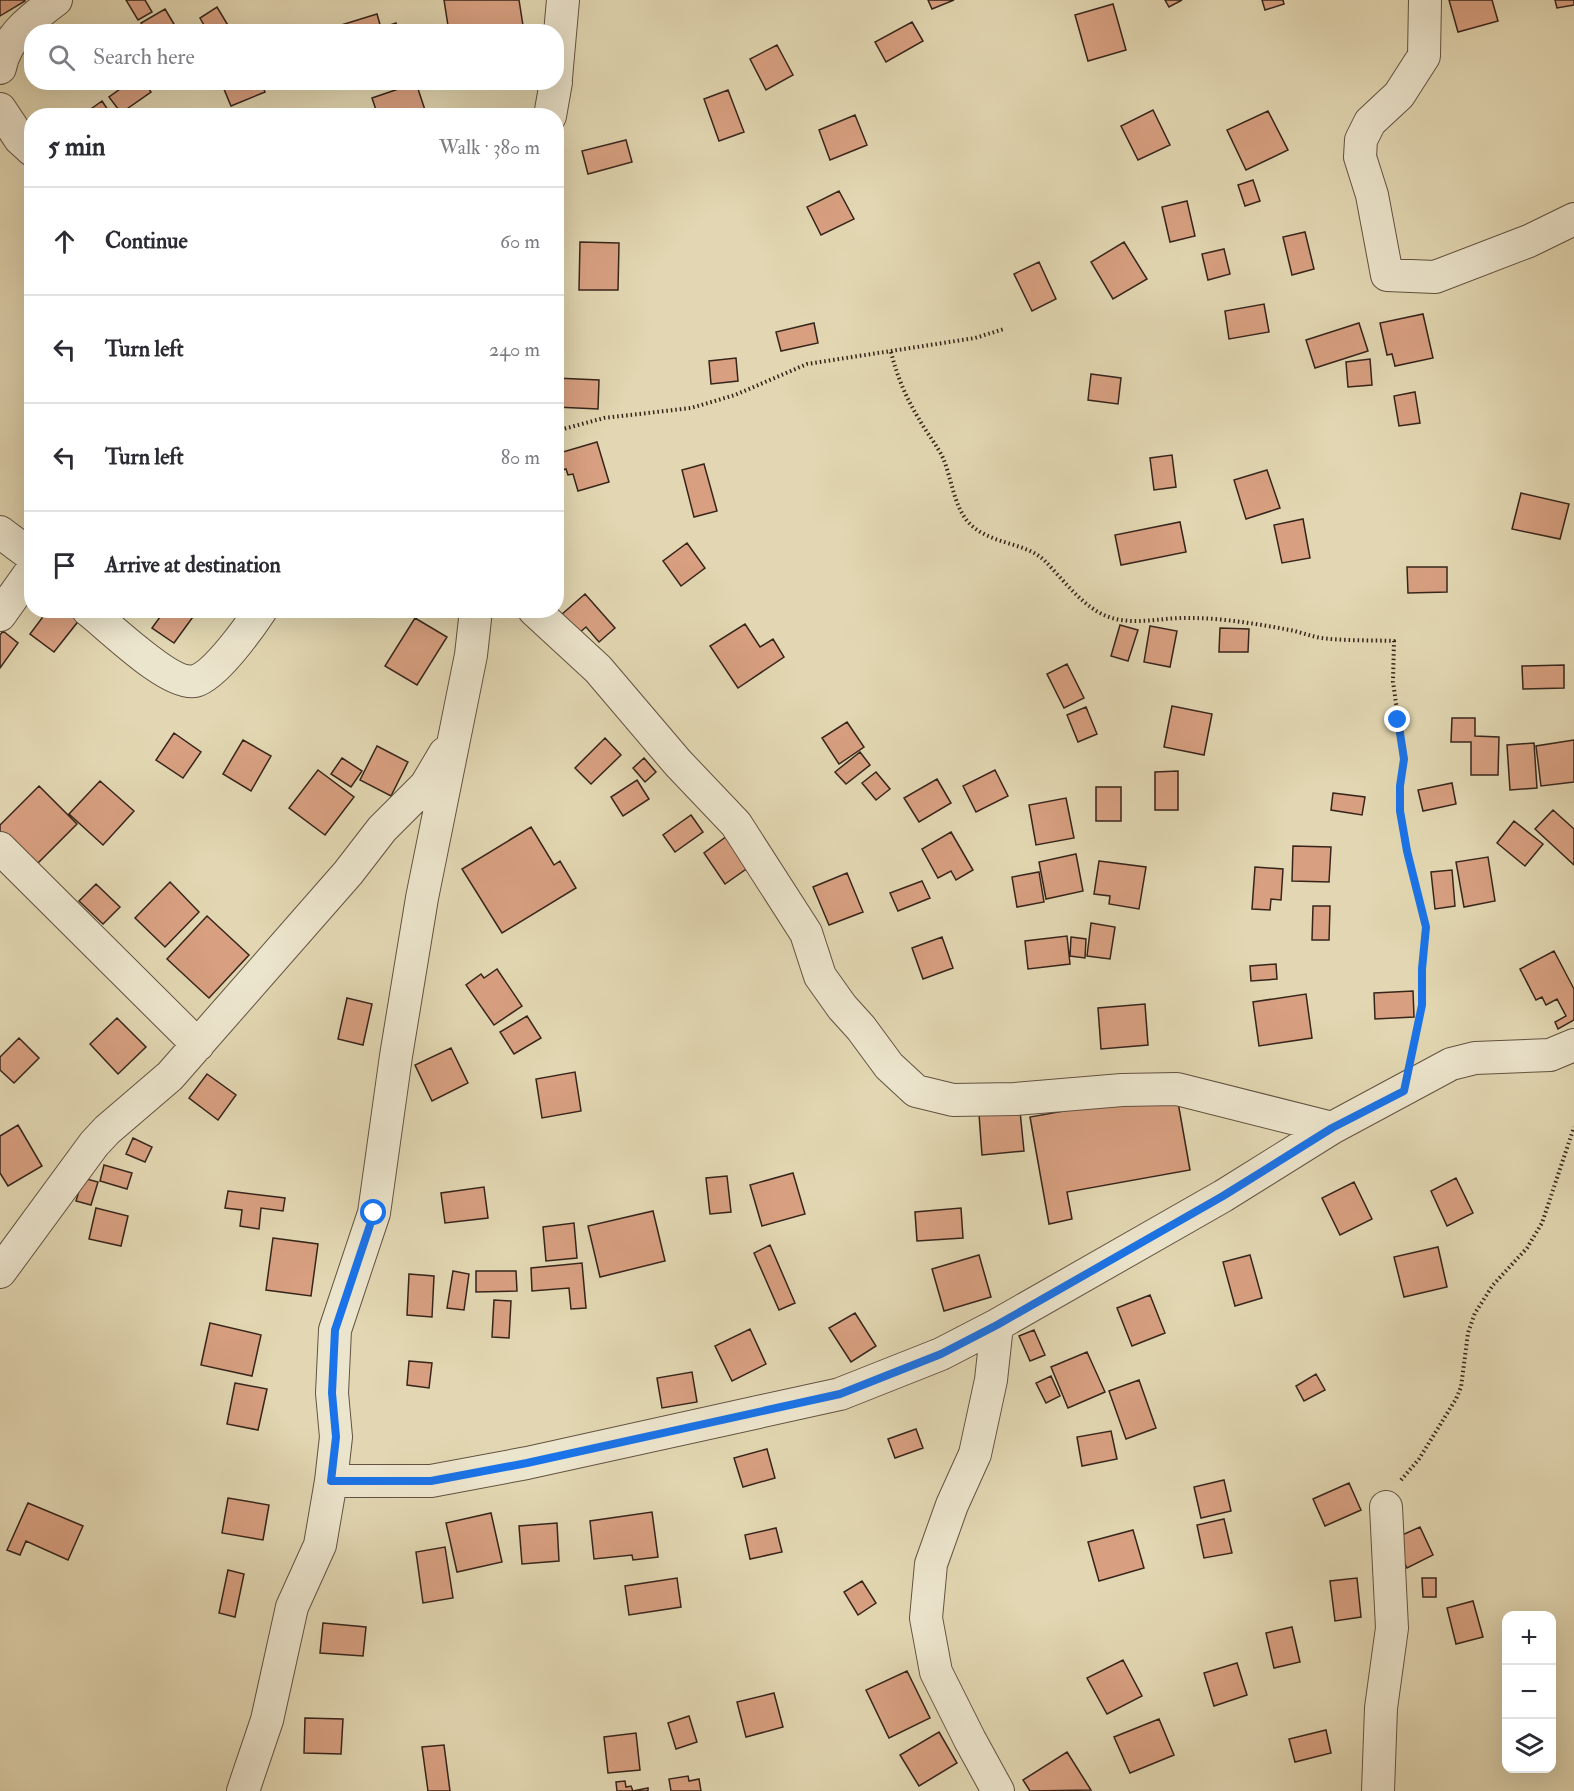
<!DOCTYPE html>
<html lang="en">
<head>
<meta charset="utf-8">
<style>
	body { margin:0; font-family:"IM FELL Double Pica",serif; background:#f2f2f3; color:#2b2b33 }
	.controls { position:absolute; right:18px; bottom:18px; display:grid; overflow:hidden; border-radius:12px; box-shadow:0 6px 24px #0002 }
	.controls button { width:54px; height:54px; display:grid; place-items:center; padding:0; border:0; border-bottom:2px solid #e1e1e2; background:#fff; color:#2b2b33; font:30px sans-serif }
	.stop { position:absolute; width:18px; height:18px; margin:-14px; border:4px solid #1a73e8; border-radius:50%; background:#fff }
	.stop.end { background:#1a73e8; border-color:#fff; box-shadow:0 2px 6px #0008 }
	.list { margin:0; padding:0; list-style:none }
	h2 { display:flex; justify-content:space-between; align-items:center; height:78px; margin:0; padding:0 24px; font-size:26px }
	h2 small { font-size:20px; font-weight:400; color:#7c7c81 }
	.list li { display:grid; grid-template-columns:39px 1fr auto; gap:18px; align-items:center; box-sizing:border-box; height:108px; padding:0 24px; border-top:2px solid #e1e1e2 }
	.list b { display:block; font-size:22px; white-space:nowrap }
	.list em { font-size:20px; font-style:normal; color:#7c7c81 }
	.icon { flex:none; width:33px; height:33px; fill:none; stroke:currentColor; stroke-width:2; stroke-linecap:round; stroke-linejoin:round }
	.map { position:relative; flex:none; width:1574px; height:1791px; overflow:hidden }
	.search { position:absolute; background:#fff; box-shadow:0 6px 24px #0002; left:24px; top:24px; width:540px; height:66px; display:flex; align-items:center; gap:15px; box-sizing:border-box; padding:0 21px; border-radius:24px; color:#7c7c81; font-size:22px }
	.panel { position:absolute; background:#fff; box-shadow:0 6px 24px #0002; left:24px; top:108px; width:540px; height:510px; border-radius:24px }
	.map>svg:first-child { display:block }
</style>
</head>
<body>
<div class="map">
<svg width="1574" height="1791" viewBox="0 0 1574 1791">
	<rect width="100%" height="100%" fill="#e2d7b2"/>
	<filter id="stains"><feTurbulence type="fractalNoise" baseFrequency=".00333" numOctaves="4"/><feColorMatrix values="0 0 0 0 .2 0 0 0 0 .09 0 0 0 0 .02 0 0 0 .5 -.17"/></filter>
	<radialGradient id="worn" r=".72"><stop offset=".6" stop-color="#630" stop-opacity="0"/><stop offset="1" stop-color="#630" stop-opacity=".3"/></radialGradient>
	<path fill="#d8a081" stroke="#37251b" stroke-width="1.5" d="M0 0H25V1L0 16Z
		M126 0H145L152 12 138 20Z
		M444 0H519L524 32H449Z
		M928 0H954L932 9Z
		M1165 0H1182L1169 7Z
		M1262 0H1283L1284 4 1265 10Z
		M1449 0H1492L1498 21 1458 32Z
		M1555 0H1574V5L1557 8Z
		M1113 4 1126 50 1088 61 1075 15Z
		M217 7 229 27 221 32H208L200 18Z
		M165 9 174 24 161 32H147L141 23Z
		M377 14 381 28 396 23 399 32H340L338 26Z
		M912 22 923 41 886 62 875 42Z
		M777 45 793 75 766 90 750 59Z
		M130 82H144L151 92 121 113 109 97Z
		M221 82H261L265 92 231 106Z
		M416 83 427 116H378L372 98Z
		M728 90 744 132 719 141 704 99Z
		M102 101 112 116H81Z
		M1153 110 1170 145 1138 160 1121 126Z
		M1268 111 1288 150 1246 170 1227 130Z
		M855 115 867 145 830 160 819 130Z
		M626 140 632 162 588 174 582 151Z
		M1253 180 1260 201 1245 206 1238 185Z
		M839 191 854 219 821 235 807 207Z
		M1187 201 1195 236 1170 242 1162 207Z
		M1305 232 1314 269 1292 275 1283 237Z
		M580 242 619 243 618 290H579Z
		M1124 242 1147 279 1113 299 1091 262Z
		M1224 249 1230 274 1208 280 1202 254Z
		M1039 262 1056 299 1032 311 1014 274Z
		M1264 304 1269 332 1229 339 1225 311Z
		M1423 314 1433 358 1395 366 1392 354 1387 355 1380 323Z
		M814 323 818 343 781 351 776 332Z
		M1359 323 1368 351 1315 368 1306 340Z
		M736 358 738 381 711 384 709 361Z
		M1370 359 1372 385 1348 387 1346 362Z
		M1091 374 1121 378 1118 404 1088 400Z
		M556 378 599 380 598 409 556 407Z
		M1415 392 1420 423 1399 426 1394 396Z
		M597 442 609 482 578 491 573 474 568 475 566 469 556 472V454Z
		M1172 455 1176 487 1154 490 1150 458Z
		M704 464 717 511 694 517 682 470Z
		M1267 470 1280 508 1246 519 1234 480Z
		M1521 493 1569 504 1560 539 1512 529Z
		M1303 519 1310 558 1282 563 1274 525Z
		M1180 522 1186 552 1121 565 1115 535Z
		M687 543 705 568 681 586 663 561Z
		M1407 567H1447V592L1408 593Z
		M585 594 615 628 599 642 586 627 578 634 561 615Z
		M48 610H69L80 619 54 652 30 634Z
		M165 610H198L174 643 152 628Z
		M415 618 447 637 417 685 385 666Z
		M745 624 760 647 773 639 784 657 738 688 710 646Z
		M1120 625 1138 630 1128 661 1111 656Z
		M1150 626 1177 631 1170 667 1144 662Z
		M1220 628 1249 629 1248 652H1219Z
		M3 631 18 643 0 668V635Z
		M1067 664 1084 698 1064 708 1047 674Z
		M1564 665V688L1523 689 1522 666Z
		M1172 706 1212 714 1204 755 1164 747Z
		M1086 707 1097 734 1078 742 1067 715Z
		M1452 718H1475V736L1499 737 1498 775H1471V742H1451Z
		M847 722 864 747 839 764 822 738Z
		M174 733 201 752 183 778 156 760Z
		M605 738 621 755 591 784 575 768Z
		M243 740 271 756 251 791 223 774Z
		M1574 740V782L1541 786 1536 746Z
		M1534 743 1537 788 1510 790 1507 745Z
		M377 746 408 762 391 796 360 780Z
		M860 752 870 765 846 784 835 772Z
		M342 758 362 771 351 787 331 774Z
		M644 758 656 772 645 782 633 768Z
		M318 770 354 797 325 835 289 808Z
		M995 770 1008 796 976 812 963 786Z
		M1178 771V810H1155V772Z
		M876 772 890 789 876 800 862 783Z
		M937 779 951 803 919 822 904 798Z
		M637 780 649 799 623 816 611 797Z
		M100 781 134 811 103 845 69 814Z
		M1452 783 1456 804 1423 811 1418 790Z
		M39 786 77 824 30 871 0 841V825Z
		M1096 787H1121V821H1096Z
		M1333 793 1365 797 1362 815 1331 810Z
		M1066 798 1074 838 1036 845 1029 805Z
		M1553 810 1574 829V865L1535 829Z
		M691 815 703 832 675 852 663 835Z
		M1514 821 1543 844 1525 866 1497 843Z
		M531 827 554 865 560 861 576 888 502 933 462 869Z
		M951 832 973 870 956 880 951 871 938 878 922 849Z
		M727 836 749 867 725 884 704 853Z
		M1293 846 1331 847 1329 882 1292 881Z
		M1076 854 1083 891 1046 899 1039 862Z
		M1488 857 1495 901 1464 907 1456 862Z
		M1099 861 1146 867 1139 909 1109 904 1110 896 1094 894Z
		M1255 867 1283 869 1281 900 1271 899 1270 910 1252 909Z
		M1452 870 1455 906 1435 909 1431 872Z
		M1039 872 1044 902 1017 907 1012 877Z
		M847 873 863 912 829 925 813 887Z
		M922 881 930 898 898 911 890 893Z
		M170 882 199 912 165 947 135 918Z
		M96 884 120 907 103 924 79 901Z
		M1313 906H1330L1329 940H1312Z
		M207 916 249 955 209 998 167 959Z
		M1091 923 1115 927 1110 959 1087 956Z
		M1067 936 1070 964 1028 969 1025 941Z
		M942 937 953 968 923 979 912 948Z
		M1071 937 1086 939 1085 958 1070 956Z
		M1554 951 1574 989V1020L1558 1029 1555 1022 1566 1016 1557 999 1546 1005 1542 997 1536 1000 1520 969Z
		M1276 964 1277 979 1251 981 1250 966Z
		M497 969 522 1006 494 1025 466 985 481 974 484 978Z
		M1413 991 1414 1017 1375 1019 1374 993Z
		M1306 994 1312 1038 1259 1046 1253 1002Z
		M347 998 372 1004 363 1045 338 1039Z
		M1145 1004 1148 1045 1101 1049 1098 1008Z
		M527 1016 541 1038 514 1054 500 1032Z
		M117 1018 146 1047 118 1074 90 1044Z
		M19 1038 39 1058 14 1083 0 1070V1057Z
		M451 1048 468 1083 432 1101 415 1065Z
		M575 1072 581 1111 542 1118 536 1079Z
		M207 1074 236 1095 218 1120 189 1098Z
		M1176 1091 1190 1170 1067 1192 1072 1219 1049 1224 1030 1117Z
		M1020 1111 1024 1151 982 1155 979 1114Z
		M18 1125 42 1166 8 1186 0 1173V1136Z
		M133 1138 152 1147 145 1162 126 1154Z
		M104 1165 132 1173 127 1189 100 1181Z
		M793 1173 805 1214 762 1226 750 1185Z
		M727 1176 731 1212 710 1214 706 1178Z
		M83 1178 98 1182 91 1205 76 1201Z
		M1456 1178 1473 1213 1447 1226 1431 1191Z
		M1354 1182 1372 1219 1340 1235 1322 1198Z
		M484 1187 488 1218 445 1223 441 1193Z
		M228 1191 285 1198 283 1211 261 1208 259 1229 240 1226 242 1210 225 1208Z
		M96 1208 128 1216 121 1246 89 1239Z
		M961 1208 963 1238 917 1241 915 1212Z
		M653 1211 665 1261 600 1277 588 1226Z
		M574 1223 577 1258 546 1261 543 1227Z
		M273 1238 318 1244 311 1296 266 1290Z
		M770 1245 795 1303 779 1310 754 1253Z
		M1438 1247 1447 1287 1404 1297 1394 1257Z
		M979 1255 991 1297 944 1311 932 1269Z
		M1250 1255 1262 1298 1235 1306 1223 1262Z
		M582 1263 586 1308 571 1309 569 1288 532 1291 531 1268Z
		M453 1271 469 1274 464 1310 447 1308Z
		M476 1271H516L517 1291 476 1292Z
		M409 1274 434 1276 432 1317 407 1315Z
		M1150 1295 1165 1333 1132 1346 1117 1308Z
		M494 1300 511 1301 509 1338 492 1337Z
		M855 1313 876 1346 851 1362 829 1328Z
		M210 1323 261 1335 252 1376 201 1365Z
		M750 1329 766 1364 732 1381 715 1346Z
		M1034 1330 1045 1355 1030 1361 1019 1336Z
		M1087 1352 1105 1392 1068 1408 1051 1367Z
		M409 1361 432 1363 429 1388 407 1385Z
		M692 1372 697 1402 662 1408 657 1378Z
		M1316 1374 1325 1390 1304 1401 1296 1386Z
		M1051 1376 1060 1396 1046 1403 1036 1383Z
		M1139 1380 1156 1428 1126 1439 1109 1391Z
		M235 1383 267 1389 258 1430 227 1424Z
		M916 1429 923 1448 895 1458 888 1439Z
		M1111 1431 1117 1459 1082 1466 1077 1437Z
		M767 1449 775 1478 743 1487 734 1458Z
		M1224 1480 1231 1511 1201 1518 1194 1487Z
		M1349 1483 1361 1510 1325 1526 1313 1499Z
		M228 1498 269 1505 263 1540 222 1533Z
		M28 1503 83 1526 68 1560 26 1541 20 1555 7 1550Z
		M652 1512 658 1557 633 1560 632 1555 594 1559 590 1521Z
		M491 1513 502 1562 457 1572 446 1523Z
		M1224 1519 1232 1553 1204 1558 1197 1525Z
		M557 1523 559 1561 522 1564 519 1526Z
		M1420 1527 1433 1555 1407 1568 1393 1539Z
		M776 1528 782 1552 750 1559 745 1535Z
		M1133 1530 1144 1568 1099 1581 1088 1542Z
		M445 1547 453 1598 423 1603 416 1552Z
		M228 1570 244 1574 235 1617 219 1613Z
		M677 1578 681 1607 629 1615 625 1586Z
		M1357 1578 1361 1617 1335 1621 1330 1581Z
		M1422 1578H1436V1597H1423Z
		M862 1581 876 1603 858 1615 844 1592Z
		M1473 1601 1483 1637 1456 1644 1447 1608Z
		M323 1623 366 1627 363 1656 320 1653Z
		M1292 1627 1300 1662 1274 1668 1266 1633Z
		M1123 1660 1142 1696 1107 1714 1087 1678Z
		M1237 1663 1247 1695 1214 1706 1204 1673Z
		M907 1671 930 1718 889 1738 866 1690Z
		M774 1693 783 1727 746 1737 737 1702Z
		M689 1716 697 1742 676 1749 668 1723Z
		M305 1718 343 1719 341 1754 304 1753Z
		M1159 1719 1174 1755 1130 1773 1114 1737Z
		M1326 1730 1331 1753 1295 1762 1289 1739Z
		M939 1732 957 1763 919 1786 900 1755Z
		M636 1733 640 1770 608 1773 604 1737Z
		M444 1745 450 1791H428L422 1747Z
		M1067 1752 1091 1790 1030 1791 1023 1780Z
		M688 1776 689 1781 699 1779 701 1791H671L669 1779Z
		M625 1781 626 1787 631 1786 633 1791 648 1788V1791H617L616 1782Z"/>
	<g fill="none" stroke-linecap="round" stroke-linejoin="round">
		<defs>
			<path id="street" d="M1425 0 1424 56 1399 95 1370 122 1361 140 1360 157 1372 195 1387 275 1435 277 1529 241 1574 219
				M0 68C6 37 32 18 56 0
				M556 78 563 0
				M0 109 20 139 32 150
				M550 116 556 82
				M0 532 32 556
				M88 610C109 626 170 687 195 681 215 676 249 628 261 610
				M534 610 598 669 678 763 736 824 806 933 820 976 842 1007 861 1028 889 1066 916 1091 953 1100 1015 1099 1122 1090 1177 1089 1332 1128
				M0 615 32 570
				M0 848 198 1045
				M0 1272 94 1144 107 1130 170 1076 348 873 382 829 426 785 445 753
				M997 1325 991 1380 975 1454 952 1505 931 1564 926 1618 936 1672 970 1740 998 1791
				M331 1481H431L527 1463 840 1394 941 1354 997 1325 1223 1196 1332 1128 1451 1064 1475 1058 1550 1055 1574 1045
				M243 1791 267 1720 292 1607 320 1545 331 1481 336 1437 332 1393 335 1330 374 1213 396 1056 422 898 471 655 476 610
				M1378 1791 1381 1708 1392 1628 1386 1507"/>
		</defs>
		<use href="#street" stroke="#625241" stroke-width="34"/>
		<path stroke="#37251b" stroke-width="4" stroke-dasharray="1.5 3" stroke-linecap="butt" d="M891 352C897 376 906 398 919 419 926 432 937 445 943 458 952 479 954 509 971 525 993 545 1024 542 1044 560 1063 579 1083 608 1109 617 1135 626 1163 617 1190 618 1223 618 1257 624 1290 630 1300 632 1310 636 1321 638 1345 641 1370 640 1394 641L1393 682 1404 759 1400 786 1399 811 1407 851 1426 927 1422 969V1005L1414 1046
			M556 431 604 418 691 408 735 395 807 364 975 338 1004 329
			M1401 1480 1419 1459 1456 1399 1461 1387 1468 1333 1475 1313 1493 1285 1527 1248 1542 1223 1574 1127"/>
		<use href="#street" stroke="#ece5cd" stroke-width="32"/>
	</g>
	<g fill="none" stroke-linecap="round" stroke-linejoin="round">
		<path stroke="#1a73e8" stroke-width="8" d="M374 1213 335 1330 332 1393 336 1437 331 1481H431L527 1463 840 1394 941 1354 997 1325 1223 1196 1332 1128 1404 1091 1422 1005V969L1426 927 1407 851 1400 811V786L1404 759 1398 720"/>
	</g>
	<rect width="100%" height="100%" filter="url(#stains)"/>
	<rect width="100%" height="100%" fill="url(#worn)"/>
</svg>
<div class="controls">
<button>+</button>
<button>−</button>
<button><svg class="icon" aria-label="layers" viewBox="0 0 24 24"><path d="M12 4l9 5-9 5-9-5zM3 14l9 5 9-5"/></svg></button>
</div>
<div class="stop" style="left:374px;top:1213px"></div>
<div class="stop end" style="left:1398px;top:720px"></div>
<div class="search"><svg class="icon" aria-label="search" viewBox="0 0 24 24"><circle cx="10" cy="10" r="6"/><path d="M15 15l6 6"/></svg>Search here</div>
<section class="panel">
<h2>5 min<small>Walk · 380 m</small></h2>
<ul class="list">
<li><svg class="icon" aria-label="ahead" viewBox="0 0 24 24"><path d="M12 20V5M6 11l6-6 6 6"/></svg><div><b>Continue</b></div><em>60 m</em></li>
<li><svg class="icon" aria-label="left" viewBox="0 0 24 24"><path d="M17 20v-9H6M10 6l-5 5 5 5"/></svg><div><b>Turn left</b></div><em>240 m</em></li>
<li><svg class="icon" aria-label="left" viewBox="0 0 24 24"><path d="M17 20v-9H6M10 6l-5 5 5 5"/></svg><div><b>Turn left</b></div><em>80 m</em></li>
<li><svg class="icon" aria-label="arrive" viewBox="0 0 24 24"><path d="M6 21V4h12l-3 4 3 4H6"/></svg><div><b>Arrive at destination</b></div></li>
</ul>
</section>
</div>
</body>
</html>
